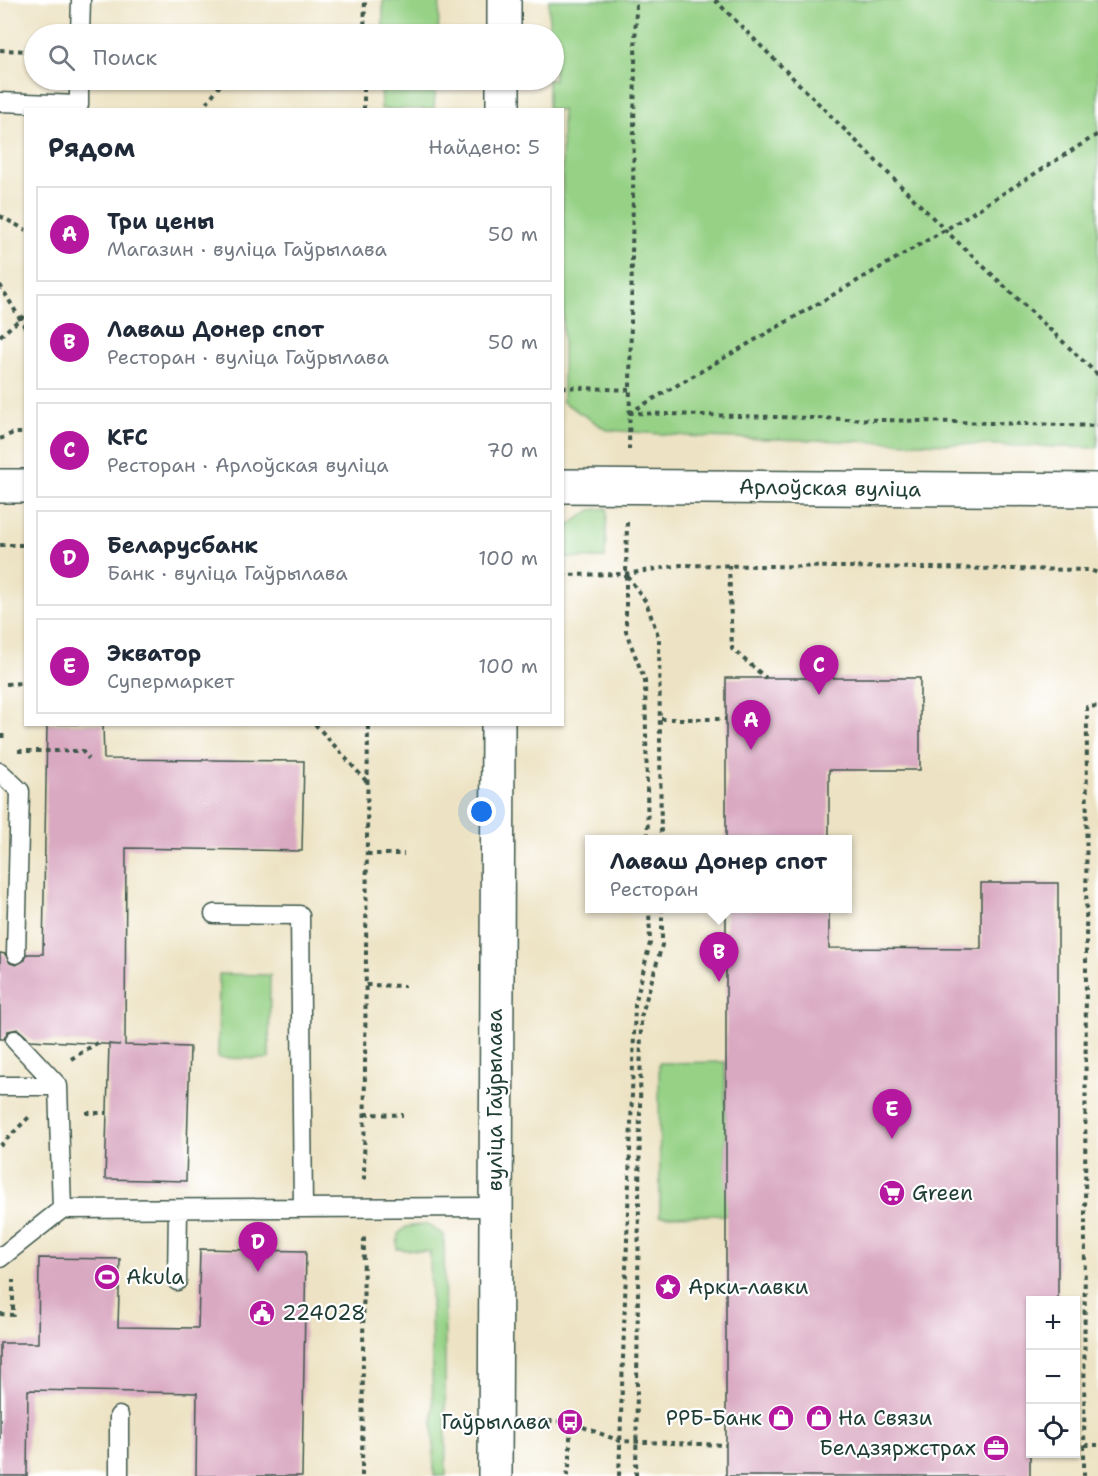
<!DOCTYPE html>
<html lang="ru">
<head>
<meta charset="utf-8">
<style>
	body { margin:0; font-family:"Shantell Sans",sans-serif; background:#f2f2f3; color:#1f2937 }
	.controls { position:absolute; right:18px; bottom:18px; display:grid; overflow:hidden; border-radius:0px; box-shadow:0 2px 4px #0004 }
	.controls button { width:54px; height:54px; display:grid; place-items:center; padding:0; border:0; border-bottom:2px solid #e0e1e3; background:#fff; color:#1f2937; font:30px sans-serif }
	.you { position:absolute; left:482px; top:812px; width:21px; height:21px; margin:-15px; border:4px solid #fff; border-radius:50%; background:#1a73e8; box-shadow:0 0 0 9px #1a73e833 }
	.badge { display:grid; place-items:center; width:39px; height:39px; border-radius:50%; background:#b5179e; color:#fff; font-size:20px; font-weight:700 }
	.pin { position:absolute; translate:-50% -50px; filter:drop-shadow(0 2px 3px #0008) }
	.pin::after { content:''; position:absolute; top:32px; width:21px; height:18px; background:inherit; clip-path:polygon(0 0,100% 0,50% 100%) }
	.popup { position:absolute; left:585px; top:835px; width:267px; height:78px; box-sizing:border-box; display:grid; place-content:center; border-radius:0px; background:#fff; filter:drop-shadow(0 2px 4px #0005); font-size:20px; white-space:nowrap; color:#747a83 }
	.popup b { font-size:22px; color:#1f2937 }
	.popup::after { content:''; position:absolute; left:50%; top:100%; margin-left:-12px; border:12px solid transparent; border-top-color:#fff }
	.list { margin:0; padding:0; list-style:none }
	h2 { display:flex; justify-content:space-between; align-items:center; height:78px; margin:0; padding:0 24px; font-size:26px }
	h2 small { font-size:20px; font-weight:400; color:#747a83 }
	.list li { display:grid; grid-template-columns:39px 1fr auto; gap:18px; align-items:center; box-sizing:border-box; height:96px; margin:0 12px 12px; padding:0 12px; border:2px solid #e0e1e3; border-radius:0px }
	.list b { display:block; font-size:22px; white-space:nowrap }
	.list p { margin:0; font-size:20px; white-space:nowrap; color:#747a83 }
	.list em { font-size:20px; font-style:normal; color:#747a83 }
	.icon { flex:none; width:33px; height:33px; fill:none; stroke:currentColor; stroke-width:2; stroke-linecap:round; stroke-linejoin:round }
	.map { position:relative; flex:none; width:1098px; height:1476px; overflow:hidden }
	.search { position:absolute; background:#fff; box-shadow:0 2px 4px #0004; left:24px; top:24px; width:540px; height:66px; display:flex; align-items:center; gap:15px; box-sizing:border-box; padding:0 21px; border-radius:33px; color:#747a83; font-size:22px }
	.panel { position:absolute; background:#fff; box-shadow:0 2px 4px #0004; left:24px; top:108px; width:540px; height:618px; border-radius:0px }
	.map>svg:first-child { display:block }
</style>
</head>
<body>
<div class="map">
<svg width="1098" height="1476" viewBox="0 0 1098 1476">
	<rect width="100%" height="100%" fill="#fff"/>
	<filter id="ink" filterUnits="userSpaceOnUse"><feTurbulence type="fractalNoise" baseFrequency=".0167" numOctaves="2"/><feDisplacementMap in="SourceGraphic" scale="12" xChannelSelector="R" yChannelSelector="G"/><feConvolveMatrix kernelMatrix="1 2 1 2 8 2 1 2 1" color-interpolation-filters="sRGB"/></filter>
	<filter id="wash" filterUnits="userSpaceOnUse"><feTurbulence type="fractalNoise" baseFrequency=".008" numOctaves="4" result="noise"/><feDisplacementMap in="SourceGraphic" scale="24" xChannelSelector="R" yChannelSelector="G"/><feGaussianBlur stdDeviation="1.35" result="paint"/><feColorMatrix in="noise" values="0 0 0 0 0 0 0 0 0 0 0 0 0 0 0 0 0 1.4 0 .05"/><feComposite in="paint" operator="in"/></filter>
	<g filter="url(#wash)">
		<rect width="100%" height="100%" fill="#ede3c4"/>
		<path fill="#96d186" stroke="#5a875d" stroke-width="1.5" d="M383 0H440L438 34H383Z
			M549 0H1098V448L702 437 607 430 563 402 562 110 548 109V80H554V34H549Z
			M382 80H436L434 109H381Z
			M607 508 605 558H563V534L569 525 591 510Z
			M219 974 270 975 269 1059 218 1058Z
			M725 1062 727 1215 660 1216 659 1063Z
			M426 1224 444 1235 446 1476H434L430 1252 397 1249 398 1234 406 1227Z"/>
		<g id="blocks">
			<path fill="#d9a8c1" d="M726 678H920V770H829V840H726Z
				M47 724H103L104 759 304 761 302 851 126 848 125 1045 190 1047 186 1181 105 1179 109 1044 120 1045 30 1040 18 1029 8 1031 4 1039H0V953L5 954 10 963 16 965 25 960 27 954H43Z
				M981 883H1058V1300H1030V1476H726V909H829V948L981 949Z
				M200 1249 306 1251 302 1476H196L197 1393 28 1390 27 1476H0V1343H38L39 1258 120 1259 118 1327 198 1328Z"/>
		</g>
	</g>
	<g filter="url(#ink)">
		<use href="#blocks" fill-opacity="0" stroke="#3e564a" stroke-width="1.5"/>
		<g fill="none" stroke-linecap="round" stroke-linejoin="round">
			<defs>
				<path id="service" d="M80 34 81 0
					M0 102 79 105V80
					M0 772 20 791 16 954
					M214 914 300 915 303 1208
					M15 1040 58 1086 62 1209 495 1207
					M0 1086H58
					M0 1258 62 1209
					M177 1281 178 1209
					M119 1416V1476"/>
				<path id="tertiary" d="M0 486H26
					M562 486 1098 490"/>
				<path id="primary" d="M504 34V0
					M503 110V80
					M495 1476 498 724"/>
			</defs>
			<use href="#service" stroke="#3e564a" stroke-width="21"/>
			<use href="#tertiary" stroke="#3e564a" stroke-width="36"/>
			<use href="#primary" stroke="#3e564a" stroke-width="36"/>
			<path stroke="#3e564a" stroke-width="4" stroke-dasharray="4.5 4.5" stroke-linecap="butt" d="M715 0 945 230 1098 375
				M364 34 365 0
				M0 50 34 51
				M201 110 224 80
				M364 110V80
				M0 216 26 230
				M0 285 26 329
				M0 336 26 314
				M562 387 629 390
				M629 413 945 230 1098 134
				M629 413 1098 426
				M0 439 13 433H26
				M629 450 636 0
				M627 522 626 574 646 602 659 638 661 840
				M0 545H26
				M729 565 732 649 766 678
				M562 575 626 574 681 565 1090 570 1098 573
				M626 575V632L645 681 648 840
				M6 684 24 683
				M661 719H726
				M315 724 367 782
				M0 736H6
				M18 751H82L89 759
				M367 854H404
				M366 985 405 986
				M71 1059 97 1043
				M86 1113H107
				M365 1114 403 1115
				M0 1146 31 1115
				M364 1180 368 724
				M0 1314 13 1315V1280
				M530 1420 570 1422 620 1441 726 1445
				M1076 1445H1098
				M362 1476 364 1235
				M567 1476 570 1461V1422
				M619 1476 635 1005 650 943 649 908
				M636 1476 641 1017 662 945V908
				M1084 1476 1087 707 1098 706"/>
			<use href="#service" stroke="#fff" stroke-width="18"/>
			<use href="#tertiary" stroke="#fff" stroke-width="33"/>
			<use href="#primary" stroke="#fff" stroke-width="33"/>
		</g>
	</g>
	<defs>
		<symbol id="supermarket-disc" viewBox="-11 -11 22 22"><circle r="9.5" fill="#b5179e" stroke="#fff"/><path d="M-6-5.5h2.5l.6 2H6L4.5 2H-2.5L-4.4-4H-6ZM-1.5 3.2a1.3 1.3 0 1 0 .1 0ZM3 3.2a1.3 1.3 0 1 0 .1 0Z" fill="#fff"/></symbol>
		<symbol id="stadium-disc" viewBox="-11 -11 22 22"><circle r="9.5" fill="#b5179e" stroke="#fff"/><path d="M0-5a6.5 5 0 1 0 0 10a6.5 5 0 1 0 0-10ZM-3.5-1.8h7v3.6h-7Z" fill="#fff"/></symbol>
		<symbol id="sight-disc" viewBox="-11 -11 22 22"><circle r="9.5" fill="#b5179e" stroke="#fff"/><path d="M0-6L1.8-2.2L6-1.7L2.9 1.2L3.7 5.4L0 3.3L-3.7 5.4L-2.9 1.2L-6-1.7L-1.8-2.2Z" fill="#fff"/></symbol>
		<symbol id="civic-disc" viewBox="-11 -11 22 22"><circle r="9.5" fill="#b5179e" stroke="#fff"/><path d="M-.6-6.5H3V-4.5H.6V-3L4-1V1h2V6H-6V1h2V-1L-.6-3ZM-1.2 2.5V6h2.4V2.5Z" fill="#fff"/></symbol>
		<symbol id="shop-disc" viewBox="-11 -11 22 22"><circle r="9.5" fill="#b5179e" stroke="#fff"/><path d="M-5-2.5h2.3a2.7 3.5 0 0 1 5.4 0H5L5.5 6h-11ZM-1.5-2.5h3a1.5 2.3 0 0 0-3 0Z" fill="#fff"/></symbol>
		<symbol id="bus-disc" viewBox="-11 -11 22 22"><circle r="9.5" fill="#b5179e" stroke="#fff"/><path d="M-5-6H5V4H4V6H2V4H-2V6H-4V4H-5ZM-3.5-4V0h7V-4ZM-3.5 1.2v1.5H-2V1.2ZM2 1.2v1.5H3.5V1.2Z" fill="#fff"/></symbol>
		<symbol id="office-disc" viewBox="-11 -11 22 22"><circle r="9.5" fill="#b5179e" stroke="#fff"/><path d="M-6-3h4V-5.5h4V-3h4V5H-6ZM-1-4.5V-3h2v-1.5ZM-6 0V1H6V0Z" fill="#fff"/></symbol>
	</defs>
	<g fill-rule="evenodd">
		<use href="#supermarket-disc" x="877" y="1178" width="30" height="30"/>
		<use href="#stadium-disc" x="92" y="1262" width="30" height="30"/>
		<use href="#sight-disc" x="653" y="1272" width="30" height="30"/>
		<use href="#civic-disc" x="247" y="1298" width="30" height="30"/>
		<use href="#shop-disc" x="766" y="1403" width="30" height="30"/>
		<use href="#shop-disc" x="804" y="1403" width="30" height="30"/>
		<use href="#bus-disc" x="555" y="1407" width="30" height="30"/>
		<use href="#office-disc" x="981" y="1433" width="30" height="30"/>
	</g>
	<g text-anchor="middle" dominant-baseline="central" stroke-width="4.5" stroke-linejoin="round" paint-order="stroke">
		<g font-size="21" fill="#1f3d34" stroke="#fff">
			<text transform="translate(830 488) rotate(1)">Арлоўская вуліца</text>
			<text transform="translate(495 1100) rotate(-90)">вуліца Гаўрылава</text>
		</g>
		<g font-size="21" fill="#1f3d34" stroke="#fff" text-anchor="start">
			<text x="912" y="1193">Green</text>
			<text x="126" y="1277">Akula</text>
			<text x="688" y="1287">Арки-лавки</text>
			<text x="282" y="1313">224028</text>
			<text x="762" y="1418" text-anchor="end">РРБ-Банк</text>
			<text x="838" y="1418">На Связи</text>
			<text x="550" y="1422" text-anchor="end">Гаўрылава</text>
			<text x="976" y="1448" text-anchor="end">Белдзяржстрах</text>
		</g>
	</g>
</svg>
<div class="controls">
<button>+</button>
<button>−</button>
<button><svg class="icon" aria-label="locate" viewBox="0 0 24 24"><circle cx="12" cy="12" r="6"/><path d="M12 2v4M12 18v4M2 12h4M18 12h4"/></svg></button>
</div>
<div class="you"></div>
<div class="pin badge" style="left:751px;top:750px">A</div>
<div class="pin badge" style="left:719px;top:982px">B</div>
<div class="popup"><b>Лаваш Донер спот</b>Ресторан</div>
<div class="pin badge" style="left:819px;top:695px">C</div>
<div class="pin badge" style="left:258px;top:1272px">D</div>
<div class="pin badge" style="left:892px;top:1139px">E</div>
<div class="search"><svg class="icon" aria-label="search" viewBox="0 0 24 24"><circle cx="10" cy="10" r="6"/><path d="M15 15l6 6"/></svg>Поиск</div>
<section class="panel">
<h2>Рядом<small>Найдено: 5</small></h2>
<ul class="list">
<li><span class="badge">A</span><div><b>Три цены</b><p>Магазин · вуліца Гаўрылава</p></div><em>50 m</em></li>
<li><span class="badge">B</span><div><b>Лаваш Донер спот</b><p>Ресторан · вуліца Гаўрылава</p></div><em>50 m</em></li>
<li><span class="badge">C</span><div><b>KFC</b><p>Ресторан · Арлоўская вуліца</p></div><em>70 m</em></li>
<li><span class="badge">D</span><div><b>Беларусбанк</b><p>Банк · вуліца Гаўрылава</p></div><em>100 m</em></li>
<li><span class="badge">E</span><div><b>Экватор</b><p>Супермаркет</p></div><em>100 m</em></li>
</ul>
</section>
</div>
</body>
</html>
